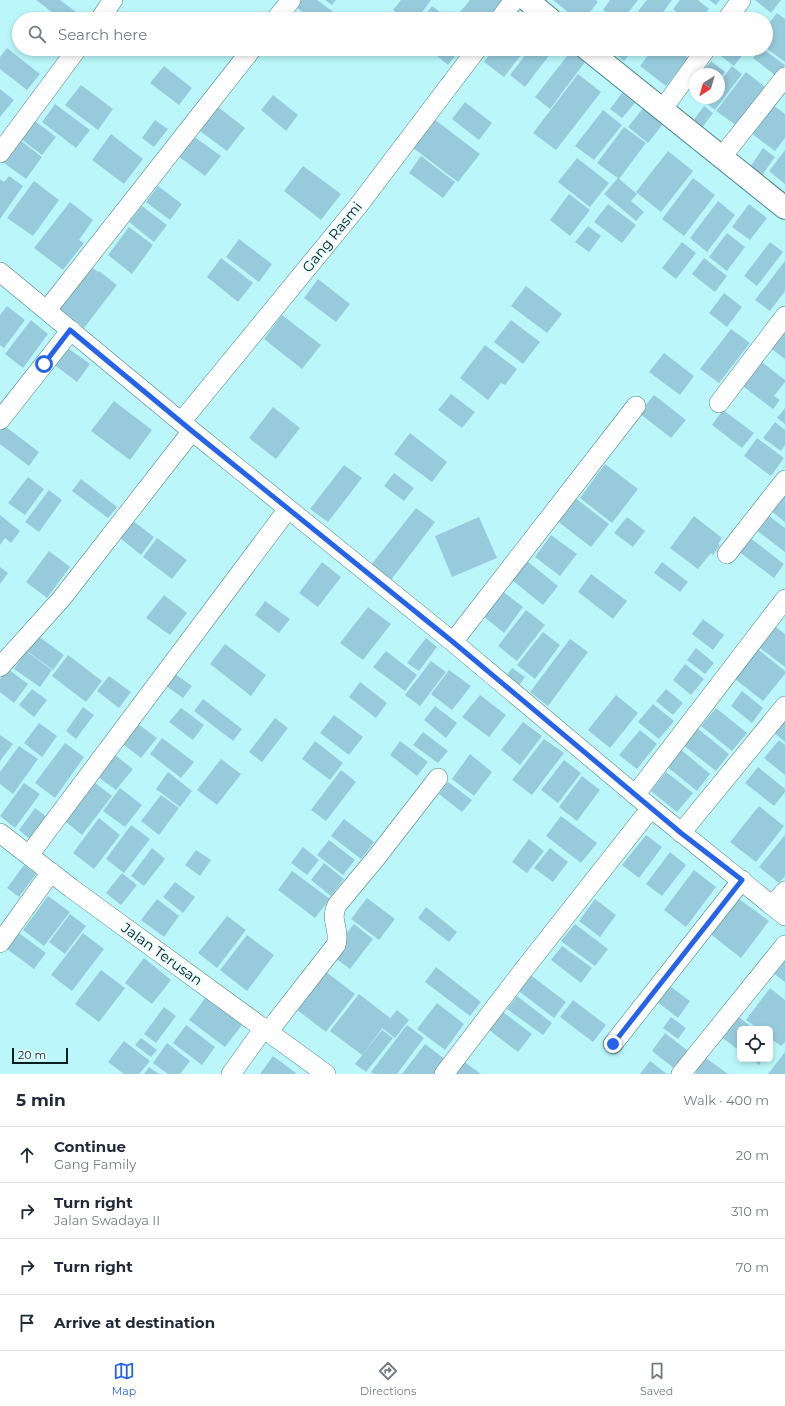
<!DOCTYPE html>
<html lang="en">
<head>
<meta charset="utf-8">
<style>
	body { margin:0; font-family:Montserrat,sans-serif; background:#f2f2f3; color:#1f2937 }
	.controls { position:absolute; right:12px; bottom:12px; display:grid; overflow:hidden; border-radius:6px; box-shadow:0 2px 6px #0003 }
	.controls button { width:36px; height:36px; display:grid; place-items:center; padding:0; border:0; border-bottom:1px solid #e0e1e3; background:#fff; color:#1f2937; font:20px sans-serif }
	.compass { position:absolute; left:689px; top:68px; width:36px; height:36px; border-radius:50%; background:#fff; box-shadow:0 2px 6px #0003; rotate:217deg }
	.scale { position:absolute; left:12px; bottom:10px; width:56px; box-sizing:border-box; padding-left:4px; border:2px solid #061e20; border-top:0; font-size:11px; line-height:14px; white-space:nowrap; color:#061e20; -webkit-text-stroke:3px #e6fdfe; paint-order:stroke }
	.stop { position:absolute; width:12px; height:12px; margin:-9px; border:3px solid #2563eb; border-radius:50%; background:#fff }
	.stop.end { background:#2563eb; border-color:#fff; box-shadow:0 1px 4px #0008 }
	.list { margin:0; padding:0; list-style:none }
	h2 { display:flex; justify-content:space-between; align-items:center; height:52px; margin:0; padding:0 16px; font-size:17px }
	h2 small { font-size:13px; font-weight:400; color:#747a83 }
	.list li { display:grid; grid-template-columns:26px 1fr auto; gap:12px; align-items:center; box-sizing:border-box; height:56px; padding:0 16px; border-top:1px solid #e0e1e3 }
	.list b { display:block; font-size:15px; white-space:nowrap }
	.list p { margin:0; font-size:13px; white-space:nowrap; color:#747a83 }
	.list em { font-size:13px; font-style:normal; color:#747a83 }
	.icon { flex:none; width:22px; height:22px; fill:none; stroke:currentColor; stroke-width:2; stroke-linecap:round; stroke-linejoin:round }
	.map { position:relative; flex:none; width:785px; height:1074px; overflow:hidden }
	.search { position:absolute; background:#fff; box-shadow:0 2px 6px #0003; left:12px; right:12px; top:12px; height:44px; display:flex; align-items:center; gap:10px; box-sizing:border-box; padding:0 14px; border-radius:22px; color:#747a83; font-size:15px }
	.sheet { height:276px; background:#fff }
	nav { display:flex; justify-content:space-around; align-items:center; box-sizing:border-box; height:56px; border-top:1px solid #e0e1e3; background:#fff; font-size:11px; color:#747a83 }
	nav a { display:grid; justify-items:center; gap:2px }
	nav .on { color:#2563eb }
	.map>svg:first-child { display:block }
</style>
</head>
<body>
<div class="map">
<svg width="785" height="1074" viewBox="0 0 785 1074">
	<rect width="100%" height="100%" fill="#bbf7fa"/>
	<path fill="#97cbdc" d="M36 0H60L76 12 70 19H61Z
		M301 0H317L336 14 332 19H322L318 16 316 19H312L296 7Z
		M325 0H336L332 5Z
		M401 0H431L417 19H405L393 10Z
		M470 0H502L487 19H459L456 17Z
		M553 0H596L598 2 584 19H577Z
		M610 0H638L623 19H615L603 10Z
		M647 0H672L658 19H649L638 11Z
		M680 0H698L709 9 701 19H685L673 9Z
		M709 0H720L716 5Z
		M755 0H781L771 13Z
		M432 6 449 19H422Z
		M513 6 525 16 523 19H503Z
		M671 11 681 19H665Z
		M777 13 785 19V62L766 48V27Z
		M7 48 40 74 27 90 0 69V57Z
		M432 49H460L448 65 431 51Z
		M494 49H514L521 55 504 77 484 62Z
		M530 49H554L525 87 510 75Z
		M608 49H634L624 61Z
		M653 49H677L688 58 666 86 640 66Z
		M712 49H747L734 66Z
		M760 49H763L785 65 776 76 753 58Z
		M571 51 585 62 550 109 535 97Z
		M711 61 725 72 719 79V74H701Z
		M164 66 192 88 179 105 150 83Z
		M732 66 742 74 715 110 705 102 708 98H719V83Z
		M746 72 765 87 736 125 716 111Z
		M578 74 601 92 556 150 533 133Z
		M695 82V92L690 88Z
		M81 85 113 109 98 130 65 105Z
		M0 89 14 100 0 117Z
		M622 93 635 103 622 118 610 109Z
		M273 95 298 115 286 131 261 110Z
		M465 102 492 123 479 140 452 119Z
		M769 102 785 114V138L775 151 747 130Z
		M55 104 90 130 76 148 42 122Z
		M704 106 713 113 701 129 692 122Z
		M218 107 245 128 227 151 200 131Z
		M643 108 663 124 648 143 628 127Z
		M603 110 622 125 594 160 575 146Z
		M434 119 480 154 458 182 412 147Z
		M155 120 168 129 154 147 142 138Z
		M35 121 56 137 42 155 21 139Z
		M624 127 646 143 619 179 597 163Z
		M189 133 221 156 205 176 174 153Z
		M111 134 143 159 124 184 92 160Z
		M16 137 42 157 26 179 0 160Z
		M763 148 775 157 760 178 748 170Z
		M785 150V184L769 171Z
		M668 151 693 171 661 212 636 192Z
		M421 156 455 182 443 198 409 173Z
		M577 158 609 183 590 207 558 182Z
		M303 166 341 194 321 220 284 191Z
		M9 176 23 186 0 219V179L4 182Z
		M618 178 637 194 631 201 644 212 636 221 604 194Z
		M693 178 715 195 684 236 662 219Z
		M34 181 59 200 33 236 7 218Z
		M158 186 182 204 170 220 146 202Z
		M569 194 590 210 570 236 550 220Z
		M718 201 735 215 707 252 690 238Z
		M70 202 93 220 79 240 84 243 63 270 34 248Z
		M608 204 636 225 622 243 594 222Z
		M749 204 767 218 750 240 732 227Z
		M142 206 167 225 154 242 129 222Z
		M588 226 601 236 589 252 575 242Z
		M129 227 153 245 132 274 108 255Z
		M727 233 745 247 727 271 709 257Z
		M239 239 272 264 259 282 226 257Z
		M682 242 696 253 676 279 662 268Z
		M770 242 783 252 757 286 744 276Z
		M221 258 253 283 238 302 207 277Z
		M704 258 727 276 715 292 692 274Z
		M785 261V291L770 311 755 300Z
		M85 262 98 272 94 278 99 271 117 285 84 328 54 304Z
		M318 279 350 304 336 322 304 298Z
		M526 286 562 314 547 333 511 306Z
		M724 293 742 307 727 327 709 313Z
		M7 306 25 320 4 348 0 345V315Z
		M282 315 321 345 302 369 264 339Z
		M31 320 48 334 23 368 5 354Z
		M511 320 540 342 523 364 494 342Z
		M785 326V359L769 347Z
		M731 329 750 343 719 383 700 369Z
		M61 343 90 364 77 382 48 360Z
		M485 345 517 369 505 385 501 383 488 400 460 378Z
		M664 353 694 376 680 395 649 372Z
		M759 360 785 380V382L774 396 780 400 773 409 740 384Z
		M451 394 475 412 462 428 438 410Z
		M654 395 686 420 671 438 639 413Z
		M114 401 152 430 130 460 91 431Z
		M273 407 300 428 276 459 249 438Z
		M785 408V424L777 418Z
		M723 410 754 433 742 448 712 425Z
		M775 422 785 430V445L781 451 763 438Z
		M2 424 39 452 29 466 0 444V427Z
		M410 433 447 462 432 482 394 454Z
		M757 438 784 458 771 476 744 456Z
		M605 464 638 489 612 523 580 498Z
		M344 465 362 478 328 522 310 509Z
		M394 473 414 488 404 501 384 486Z
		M28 477 44 489 25 515 8 503Z
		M81 479 117 507 108 518 72 491Z
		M49 490 62 500 39 532 25 522Z
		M785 491V522L766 507Z
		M574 497 609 524 591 547 556 520Z
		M416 508 435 522 391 580 371 565Z
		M764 512 785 528V552L752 527Z
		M0 515 20 531 11 543 5 538 0 545Z
		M694 516 722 538 718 544 720 545 713 555 711 553 698 569 670 548Z
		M128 517 154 537 141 555 115 534Z
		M479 517 497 558 452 577 435 536Z
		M627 517 645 531 633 547 614 533Z
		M551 535 577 554 560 576 535 557Z
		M749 537 784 564 774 578 738 551Z
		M157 538 187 560 172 579 143 557Z
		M49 551 70 567 47 598 26 582Z
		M527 561 558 586 543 605 512 580Z
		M322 562 341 577 318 607 299 593Z
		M662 562 688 582 680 592 654 573Z
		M0 567 8 573 0 584Z
		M591 574 627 601 613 619 578 592Z
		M502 591 523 607 504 633 483 616Z
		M164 595 187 613 170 635 146 618Z
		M265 601 290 619 279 633 255 615Z
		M368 607 391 624 363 660 340 643Z
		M526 610 545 625 517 661 498 646Z
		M703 619 724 635 713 650 692 634Z
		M772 624 785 634V667L756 645Z
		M543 632 560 645 535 679 517 665Z
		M34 633 64 655 53 670 23 648Z
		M426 638 437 647 419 671 407 663Z
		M570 639 588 652 548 706 530 692Z
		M225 644 266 675 251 696 210 664Z
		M754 646 785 671V674L763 701 730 675Z
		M696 648 714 663 705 674 687 660Z
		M26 651 52 670 40 687 14 669Z
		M386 651 417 675 405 691 373 667Z
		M68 655 102 681 86 702 52 676Z
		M431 661 446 672 420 706 405 695Z
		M685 664 704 679 691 695 673 680Z
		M512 668 525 677 518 687 505 678Z
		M8 669 28 684 14 703 0 692V679Z
		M449 670 471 686 452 710 431 694Z
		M171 671 192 686 183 698 162 683Z
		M109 676 131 692 119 708 97 691Z
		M360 682 387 703 376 718 349 697Z
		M32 689 47 700 34 717 19 705Z
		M666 689 683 703 673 715 656 701Z
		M742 691 763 708 752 723 731 706Z
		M480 695 506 715 489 737 462 717Z
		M616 695 638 713 610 748 588 730Z
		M203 699 242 729 233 741 194 711Z
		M653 704 674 721 659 739 638 722Z
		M435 706 457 723 446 738 424 720Z
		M83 707 94 715 76 739 66 731Z
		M181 708 204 725 193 740 169 722Z
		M716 708 747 733 732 751 701 726Z
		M334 715 363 737 349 755 320 733Z
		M275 718 288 728 262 762 249 752Z
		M134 721 157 738 141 758 119 741Z
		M784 721 785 722V742L774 733Z
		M523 722 542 736 520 765 501 750Z
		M39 723 57 736 42 757 24 743Z
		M697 728 729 754 716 771 683 745Z
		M640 730 657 744 637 769 619 755Z
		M423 732 448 751 438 763 413 745Z
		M0 735 13 744 0 761Z
		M162 738 194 762 181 778 150 754Z
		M544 739 564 753 532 795 512 780Z
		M779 740 785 745V775L764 758Z
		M315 741 343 763 330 780 302 759Z
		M400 741 428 762 417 776 390 755Z
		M65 743 84 757 55 798 35 783Z
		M19 746 38 759 13 794 0 784V772Z
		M679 748 710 774 697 791 665 765Z
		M111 752 133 769 116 790 94 774Z
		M470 754 492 772 474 796 452 779Z
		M221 759 241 774 217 805 197 790Z
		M564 760 581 773 558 803 541 790Z
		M758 767 785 789V792L774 806 745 783Z
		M341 770 356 782 326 821 311 810Z
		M168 772 192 791 180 807 156 789Z
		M666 772 693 793 677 812 651 791Z
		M582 776 600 790 577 821 559 807Z
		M89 778 112 796 82 835 60 817Z
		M448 782 472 800 462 812 439 794Z
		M24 783 40 794 15 828 0 816Z
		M120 788 142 805 125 827 103 811Z
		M161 795 179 808 159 835 141 821Z
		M759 806 784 826 756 862 730 842Z
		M35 808 48 818 31 840 19 830Z
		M561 816 597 843 581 863 546 836Z
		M99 818 120 835 94 869 73 853Z
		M344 819 374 842 361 859 331 836Z
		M131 825 150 839 124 873 106 859Z
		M646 835 662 847 639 878 622 865Z
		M785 835V876L779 883 759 867Z
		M529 839 544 851 527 873 512 862Z
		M329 840 355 860 343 875 317 855Z
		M303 847 319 860 307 875 291 863Z
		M152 848 165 859 144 886 131 876Z
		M550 848 568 862 553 882 534 868Z
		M196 850 211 860 200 876 185 865Z
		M670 852 686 865 662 896 646 884Z
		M324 863 344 879 331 896 311 880Z
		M24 865 36 874 19 897 7 888Z
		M694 870 716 887 686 927 664 910Z
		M292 871 330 899 315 918 278 890Z
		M122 873 137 885 121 905 106 893Z
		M175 882 195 897 183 913 163 897Z
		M48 896 70 912 44 946 23 930Z
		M735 896 769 921 741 958 708 932Z
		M367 898 395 919 379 940 351 919Z
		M157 899 179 916 164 937 141 920Z
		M595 899 616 915 600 937 579 921Z
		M426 907 457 932 449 942 418 918Z
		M70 914 86 926 65 954 49 942Z
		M227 916 246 930 217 968 198 953Z
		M354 924 373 939 350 969 330 954Z
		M575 924 608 949 595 966 561 941Z
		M19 933 46 953 34 969 7 949Z
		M83 933 104 949 72 991 51 975Z
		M247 935 274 955 247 991 220 970Z
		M562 946 592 968 581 983 551 960Z
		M785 957V982L773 973Z
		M144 958 171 980 152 1004 125 983Z
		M436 967 481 1002 470 1016 425 982Z
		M321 968 355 994 326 1032 292 1006Z
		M101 970 125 988 99 1022 75 1004Z
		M528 973 566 1002 554 1018 516 989Z
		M667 984 690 1001 678 1018 655 1000Z
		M770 988 785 1000V1042L781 1046 770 1038V1029H759L746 1020Z
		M359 994 390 1018 362 1055 330 1031Z
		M517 996 552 1023 543 1035 507 1009Z
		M206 997 242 1025 225 1047 189 1020Z
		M573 1000 606 1025 593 1042 560 1017Z
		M437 1003 464 1024 445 1050 417 1029Z
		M164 1007 176 1016 156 1043 144 1034Z
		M397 1010 409 1020 395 1038 382 1028Z
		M503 1012 532 1034 518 1052 489 1030Z
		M736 1015 754 1029H740V1051L720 1036Z
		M671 1017 686 1028 678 1039 663 1028Z
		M186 1025 215 1047 202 1065 173 1043Z
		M407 1025 424 1038 397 1074H374L371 1072Z
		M382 1030 393 1038 366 1072 355 1064Z
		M665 1033 688 1051 675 1069 652 1051Z
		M141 1038 157 1050 151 1057 135 1045Z
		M124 1041 150 1061 139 1074H124L108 1062Z
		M167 1043 190 1061 180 1074H168L153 1063Z
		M425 1044 446 1060 436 1074H402Z
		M785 1052V1074H768Z
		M273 1056 296 1073 295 1074H260Z
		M459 1058 481 1074H447Z
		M706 1058 728 1074H697L695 1073Z
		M751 1059H763L759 1065Z
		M650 1061 667 1074H640Z
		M149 1067 159 1074H144Z"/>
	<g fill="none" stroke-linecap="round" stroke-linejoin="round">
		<defs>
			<path id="minor" d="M100 19 113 0
				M276 19 291 0
				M500 19 514 0
				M727 19 741 0
				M662 110 706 49
				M0 153 77 49
				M721 158 785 77
				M0 272 192 431 453 642 651 808 785 916
				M47 310 252 49
				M719 403 785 316
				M0 420 71 330
				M181 422 358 206 477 49
				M727 554 785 480
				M453 642 636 406
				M0 667 62 598 192 431
				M635 795 785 599
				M0 833 71 888 326 1074
				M681 833 785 706
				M29 855 288 509
				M772 906 785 891
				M0 943 51 872
				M268 1032 336 945C341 928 329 922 337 905L376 858 438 778
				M613 1044 742 880
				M231 1074 264 1028
				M444 1074 525 968 651 808
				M681 1074 785 945"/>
			<path id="tertiary" d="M527 0 550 19
				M587 49 785 208"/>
		</defs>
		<use href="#minor" stroke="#498285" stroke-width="20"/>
		<use href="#tertiary" stroke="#498285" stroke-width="24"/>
		<use href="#minor" stroke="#fff" stroke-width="19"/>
		<use href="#tertiary" stroke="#fff" stroke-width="22"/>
	</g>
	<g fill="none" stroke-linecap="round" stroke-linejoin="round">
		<path stroke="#2563eb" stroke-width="5" d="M44 364 70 330 192 431 453 642 681 833 742 880 613 1044"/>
	</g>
	<g text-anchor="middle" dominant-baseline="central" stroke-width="3" stroke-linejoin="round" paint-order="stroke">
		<g font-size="14" fill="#061e20" stroke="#e6fdfe">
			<text transform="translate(332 237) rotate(-51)">Gang Rasmi</text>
			<text transform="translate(162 954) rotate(36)">Jalan Terusan</text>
		</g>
	</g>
</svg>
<div class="controls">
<button><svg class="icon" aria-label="locate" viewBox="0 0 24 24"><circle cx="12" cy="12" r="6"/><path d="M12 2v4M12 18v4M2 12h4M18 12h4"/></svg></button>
</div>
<svg class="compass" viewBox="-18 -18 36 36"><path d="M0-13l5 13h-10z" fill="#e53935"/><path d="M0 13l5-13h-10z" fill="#747a83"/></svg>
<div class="scale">20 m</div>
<div class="stop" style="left:44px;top:364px"></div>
<div class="stop end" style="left:613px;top:1044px"></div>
<div class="search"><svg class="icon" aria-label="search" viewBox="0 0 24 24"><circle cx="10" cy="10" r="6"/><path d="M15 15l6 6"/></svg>Search here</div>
</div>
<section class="sheet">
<h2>5 min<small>Walk · 400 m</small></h2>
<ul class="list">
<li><svg class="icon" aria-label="ahead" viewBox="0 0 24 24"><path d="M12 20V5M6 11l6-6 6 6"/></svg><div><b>Continue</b><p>Gang Family</p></div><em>20 m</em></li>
<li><svg class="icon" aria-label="right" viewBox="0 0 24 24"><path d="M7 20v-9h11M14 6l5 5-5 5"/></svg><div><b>Turn right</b><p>Jalan Swadaya II</p></div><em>310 m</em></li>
<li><svg class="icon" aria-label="right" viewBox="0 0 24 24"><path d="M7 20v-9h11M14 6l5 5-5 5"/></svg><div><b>Turn right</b></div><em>70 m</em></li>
<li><svg class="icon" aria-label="arrive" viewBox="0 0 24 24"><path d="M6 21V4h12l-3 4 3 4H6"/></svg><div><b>Arrive at destination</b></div></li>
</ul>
</section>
<nav>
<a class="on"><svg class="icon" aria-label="map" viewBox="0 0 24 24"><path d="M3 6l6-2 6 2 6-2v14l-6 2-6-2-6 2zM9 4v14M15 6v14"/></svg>Map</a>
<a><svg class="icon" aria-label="directions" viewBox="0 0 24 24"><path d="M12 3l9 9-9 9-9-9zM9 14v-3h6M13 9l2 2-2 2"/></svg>Directions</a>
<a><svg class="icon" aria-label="saved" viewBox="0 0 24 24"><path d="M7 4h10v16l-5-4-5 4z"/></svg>Saved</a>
</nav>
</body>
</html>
